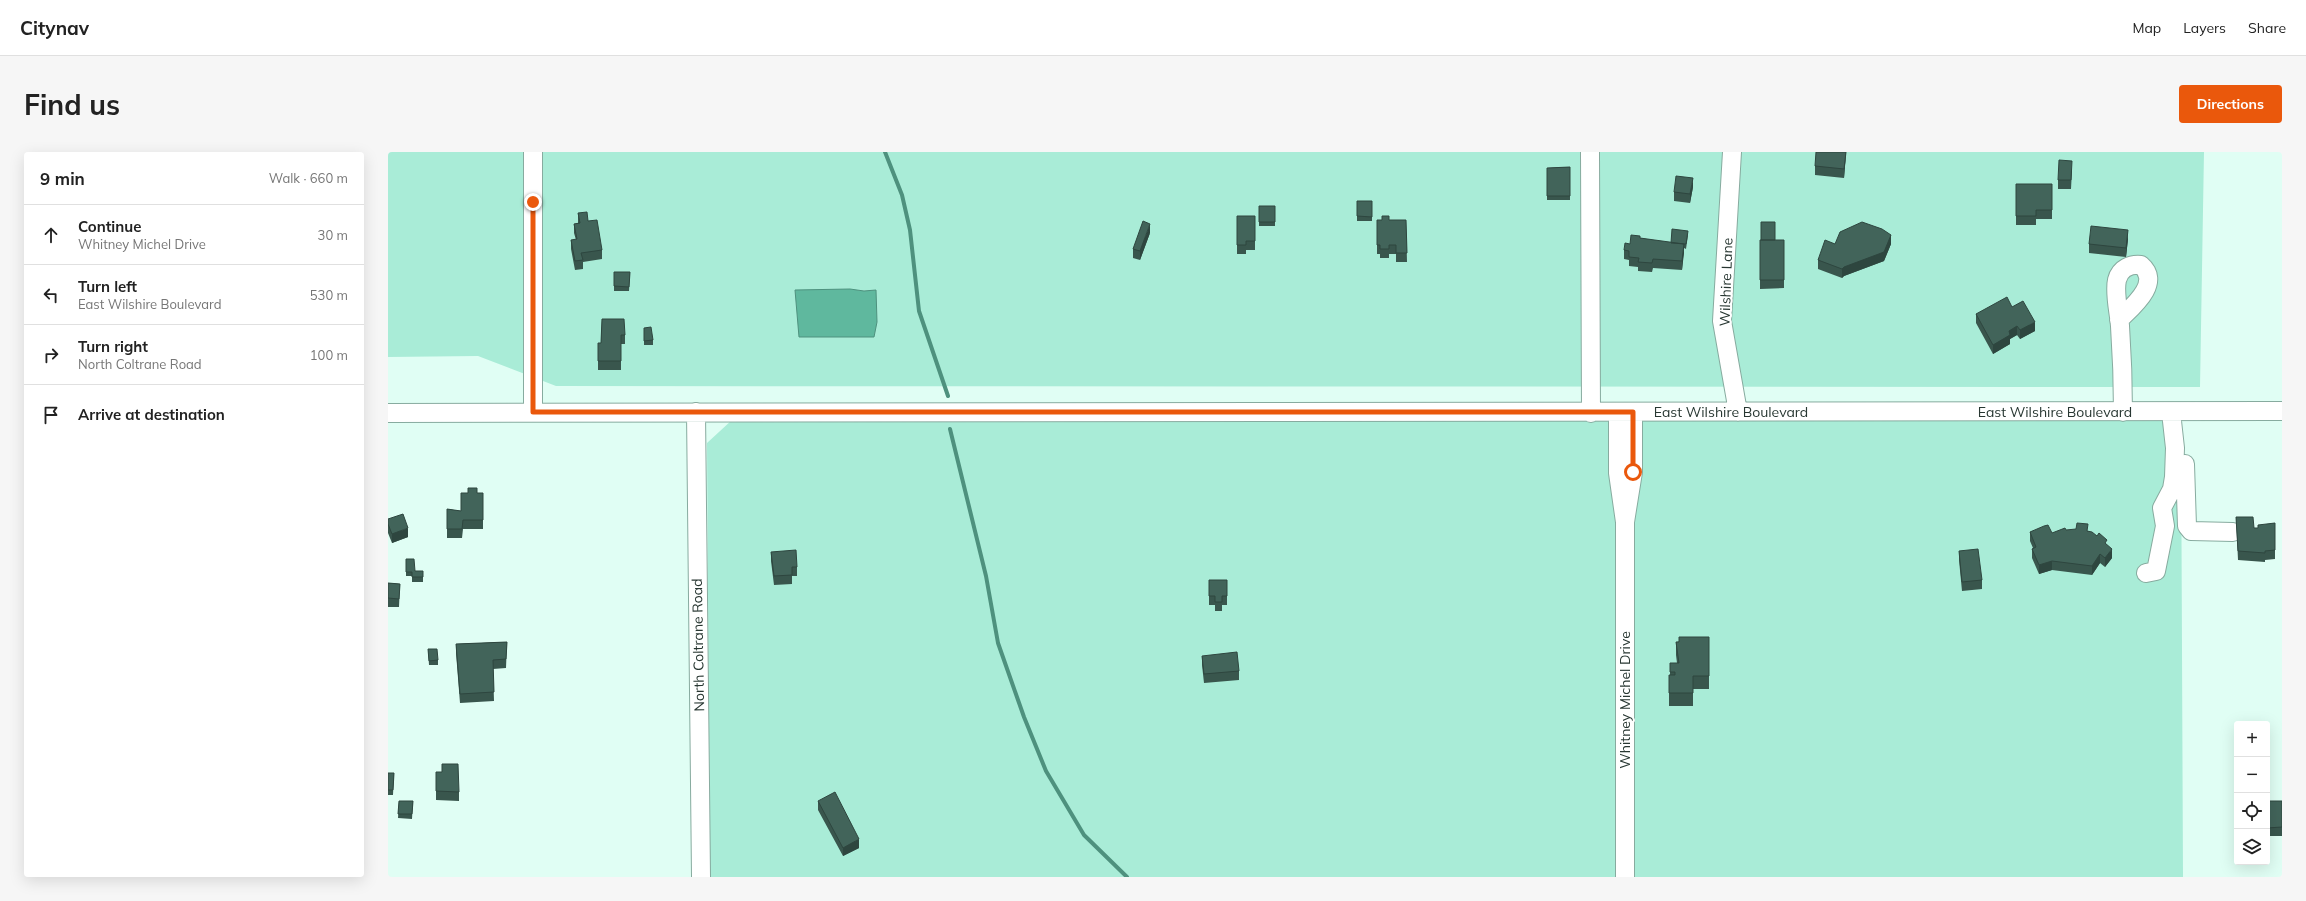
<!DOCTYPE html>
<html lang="en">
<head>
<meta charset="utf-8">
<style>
	body { margin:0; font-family:Mulish,sans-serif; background:#f6f6f6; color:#222 }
	.controls { position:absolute; right:12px; bottom:12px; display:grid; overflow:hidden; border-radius:4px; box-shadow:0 4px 16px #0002 }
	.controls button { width:36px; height:36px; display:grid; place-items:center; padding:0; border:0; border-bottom:1px solid #e0e0e0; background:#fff; color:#222; font:20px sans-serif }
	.stop { position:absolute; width:12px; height:12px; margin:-9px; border:3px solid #ea580c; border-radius:50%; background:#fff }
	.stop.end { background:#ea580c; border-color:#fff; box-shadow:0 1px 4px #0008 }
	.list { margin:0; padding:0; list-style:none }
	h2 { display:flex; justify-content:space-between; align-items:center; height:52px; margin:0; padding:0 16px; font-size:17px }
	h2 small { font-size:13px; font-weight:400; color:#767676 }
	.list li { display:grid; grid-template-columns:26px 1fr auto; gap:12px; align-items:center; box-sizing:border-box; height:60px; padding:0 16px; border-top:1px solid #e0e0e0 }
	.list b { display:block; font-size:15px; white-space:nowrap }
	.list p { margin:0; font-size:13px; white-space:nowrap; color:#767676 }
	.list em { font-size:13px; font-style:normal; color:#767676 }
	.icon { flex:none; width:22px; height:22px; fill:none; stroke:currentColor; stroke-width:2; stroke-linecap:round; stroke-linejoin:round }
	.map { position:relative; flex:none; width:1894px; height:725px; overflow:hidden; border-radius:4px }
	header { display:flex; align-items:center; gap:24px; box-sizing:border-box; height:56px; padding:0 20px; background:#fff; border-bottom:1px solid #e0e0e0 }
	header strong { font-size:19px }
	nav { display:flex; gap:22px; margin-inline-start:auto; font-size:14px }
	.intro { display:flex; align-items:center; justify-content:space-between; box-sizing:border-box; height:96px; padding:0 24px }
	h1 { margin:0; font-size:28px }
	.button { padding:10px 18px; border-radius:4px; background:#ea580c; color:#fff; font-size:14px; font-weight:700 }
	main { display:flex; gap:24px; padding:0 24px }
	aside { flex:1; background:#fff; border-radius:4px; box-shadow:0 4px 16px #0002 }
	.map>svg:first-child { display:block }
</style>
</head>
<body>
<header>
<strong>Citynav</strong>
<nav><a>Map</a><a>Layers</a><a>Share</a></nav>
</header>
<div class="intro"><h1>Find us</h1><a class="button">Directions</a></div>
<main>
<aside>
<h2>9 min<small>Walk · 660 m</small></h2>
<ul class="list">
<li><svg class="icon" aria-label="ahead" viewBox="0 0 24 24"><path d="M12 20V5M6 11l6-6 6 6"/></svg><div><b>Continue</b><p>Whitney Michel Drive</p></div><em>30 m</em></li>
<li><svg class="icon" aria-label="left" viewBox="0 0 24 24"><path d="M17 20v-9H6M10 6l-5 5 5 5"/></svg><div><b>Turn left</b><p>East Wilshire Boulevard</p></div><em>530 m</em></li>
<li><svg class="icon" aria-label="right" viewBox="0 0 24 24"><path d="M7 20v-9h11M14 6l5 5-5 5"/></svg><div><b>Turn right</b><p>North Coltrane Road</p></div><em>100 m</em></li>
<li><svg class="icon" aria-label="arrive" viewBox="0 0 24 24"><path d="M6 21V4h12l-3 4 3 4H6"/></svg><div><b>Arrive at destination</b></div></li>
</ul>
</aside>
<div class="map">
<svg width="1894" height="725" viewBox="0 0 1894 725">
	<rect width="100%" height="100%" fill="#e0fef4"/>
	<path fill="#a9ecd7" d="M0 0H1816L1812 235 168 234 90 204 0 205Z
		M344 268H1793L1795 725H322L319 291Z"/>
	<path fill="#5fb89e" stroke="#4e917e" d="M462 137 476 139 488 138 489 170 486 185H411L407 138Z"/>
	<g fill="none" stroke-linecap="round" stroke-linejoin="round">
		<path stroke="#4e917e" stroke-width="4" d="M497 0 514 43 522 78 531 159 560 244
			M562 277 598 424 610 491 636 565 658 619 696 683 739 725"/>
		<defs>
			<path id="minor" d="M145 0V260
				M1202 0 1203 261
				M1344 0 1334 169 1350 260
				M1731 168C1744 155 1774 131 1753 113 1743 112 1732 116 1729 128 1726 141 1731 160 1732 174 1734 203 1735 231 1735 260
				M308 260 313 725
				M0 261 1894 259
				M1230 261V321L1237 370 1245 320V261
				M1797 312 1799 374 1803 379 1845 380
				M1758 421 1768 419 1777 374 1774 356 1784 337 1786 325 1787 296 1783 260
				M1237 725V370"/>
		</defs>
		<use href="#minor" stroke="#87ab9f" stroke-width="20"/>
		<use href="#minor" stroke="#fff" stroke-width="18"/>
	</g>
	<path fill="#39564d" d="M1458 0 1456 26 1427 23V14Z
		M1182 15V48H1159V16Z
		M1684 18 1683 37H1670V28Z
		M1628 32H1664V67H1648V73H1628Z
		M1305 35 1302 51 1286 49V40Z
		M969 49H984V69H969Z
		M871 54H887V74H871Z
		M190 61 200 69 214 98V107L195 110V117L187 118 183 97V88H188L186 81V72L190 71Z
		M849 64H867V98H858V102H849Z
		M989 68H1018L1019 110H1008V102H1001V106H992V102H989Z
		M762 81 752 108 745 106V97Z
		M1300 83 1298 97 1296 96 1294 118 1265 116 1264 120 1250 119V115L1241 114V108L1236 107V98L1242 92 1252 86 1283 91Z
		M1740 87 1738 105 1701 101V92Z
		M1372 88H1396V136L1372 137Z
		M1447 92H1503L1496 109 1456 124 1454 126 1430 117V108Z
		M226 120H242L241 139H226Z
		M1624 155 1647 179 1632 187 1629 183 1622 187V192L1605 202 1588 171V162Z
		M214 167 237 183V192H233V218H210V191H213Z
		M256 176 265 188V193H256Z
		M89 341H95V377H75L74 386H59V357L73 359Z
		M1848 365 1866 376H1870L1887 371V407L1877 408V410L1850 408Z
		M0 367 20 385 4 391 0 381Z
		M1700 379 1719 393 1724 406 1717 415 1712 411 1704 423 1664 418 1651 422 1644 406V397L1645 396 1642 389V380L1664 381Z
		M1571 399 1594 428V437L1574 439 1571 408Z
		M383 400 409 415V424H404V432L386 433 383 409Z
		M18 407 27 419H35V430H24V424H18Z
		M821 428H839V453H834V459H827V453H821Z
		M0 431 12 432 11 455H0Z
		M1321 485V537H1305V554H1281V523H1282V511H1289L1288 503V490Z
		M119 490 118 516 105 517 106 549 72 551 68 501V492Z
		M40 497 50 508V513H41Z
		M814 504 851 519V528L816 531 814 513Z
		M48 620 71 640V649L48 648Z
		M0 621H6L5 643H0Z
		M11 649H25L24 667 10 666Z
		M430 649 471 696 455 704 430 658Z
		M1879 649H1894V684H1879Z"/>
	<path fill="#2e463f" d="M1458 0V3L1456 26V17Z
		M1305 26V35L1302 51V42Z
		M762 72V81L752 108V99Z
		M1740 78V87L1738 105V96Z
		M1503 83V92L1496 109 1456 124 1454 126V117L1456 115Z
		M1296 92V101L1294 118V109Z
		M1647 170V179L1632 187V178Z
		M1629 174V183L1622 187V192L1605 202V193L1621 179Z
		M20 376V385L4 391V382Z
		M1724 397V406L1717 415V406Z
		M1712 402V411L1704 423V414Z
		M1664 409V418L1651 422V413Z
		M471 687V696L455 704V696Z"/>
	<path fill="#42645a" stroke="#2e463f" d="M1428 0H1458L1456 17 1427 14Z
		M1671 8 1684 9 1683 28H1670Z
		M1182 15V44H1159V16Z
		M1288 24 1305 26 1302 42 1286 40Z
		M1628 32H1664V58H1648V64H1628Z
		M969 49H984V65L969 64Z
		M871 54H887V70H871Z
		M199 60 200 69 209 68 214 98 193 101 195 108 187 109 183 88 189 87 186 72 192 71 190 61Z
		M849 64H867V89H858V93H849Z
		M994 64H1001V68H1018L1019 101H1008V93H1001V97H992V93H989V68H994Z
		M755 69 762 72 752 99 745 97Z
		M1373 70H1387V88H1373Z
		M1474 70 1494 77 1503 83 1496 100 1456 115 1454 117 1430 108 1437 88 1447 92 1452 80Z
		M1703 74 1740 78 1738 96 1701 92Z
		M1284 77 1300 79 1298 92 1283 91Z
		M1243 83 1252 84V86L1296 92 1294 109 1265 107 1264 111 1250 110 1251 106 1241 105V99L1236 98 1237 91 1242 92Z
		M1372 88H1396V128H1372Z
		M226 120H242L241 135 226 134Z
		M1619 145 1624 155 1635 149 1647 170 1632 178 1629 174 1621 179 1622 183 1605 193 1588 162Z
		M214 167H236L237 183H233V209H210V191H213Z
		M263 175 265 188 256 189V176Z
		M80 336H89V341H95V368H75L74 377H59V357L73 359V341H80Z
		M15 362 20 376 4 382 0 372V367Z
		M1848 365H1865L1866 376H1870V373L1887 371V398L1877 399V401L1850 399Z
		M1689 371 1700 372 1699 379 1704 380 1709 384 1711 381 1719 388 1717 391 1724 397 1717 406 1712 402 1704 414 1664 409 1651 413 1644 397 1648 395 1642 380 1656 374 1660 373 1664 381 1677 376 1678 378 1688 377Z
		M1590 397 1594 428 1574 430 1571 399Z
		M408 398 409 415H404V423L386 424 383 400Z
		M18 407H26L27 419H35V425H24V420H18Z
		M821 428H839V444H834V450H827V444H821Z
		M0 431 12 432 11 447 0 446Z
		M1291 485H1321V524H1305V541H1281V523H1287V520H1282V511H1291L1288 490H1291Z
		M119 490 118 507 105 508 106 540 72 542 68 492Z
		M40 497H49L50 508 41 509Z
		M849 500 851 519 816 522 814 504Z
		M54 612H70L71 640 48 639V620H54Z
		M0 621H6L5 638H0Z
		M447 640 471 687 455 696 430 649Z
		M11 649H25L24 662H10Z
		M1879 649H1894V675L1879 676Z"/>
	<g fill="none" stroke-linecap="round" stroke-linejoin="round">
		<path stroke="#ea580c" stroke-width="5" d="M145 50V260H1245V320"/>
	</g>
	<g text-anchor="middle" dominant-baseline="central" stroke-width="4" stroke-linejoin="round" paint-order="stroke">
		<g font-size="14" fill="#283732" stroke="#fff">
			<text transform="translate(1338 130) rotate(-88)">Wilshire Lane</text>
			<text x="1343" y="260">East Wilshire Boulevard</text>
			<text x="1667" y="260">East Wilshire Boulevard</text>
			<text transform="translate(310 493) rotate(-91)">North Coltrane Road</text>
			<text transform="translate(1237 548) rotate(-90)">Whitney Michel Drive</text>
		</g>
	</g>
</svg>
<div class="controls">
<button>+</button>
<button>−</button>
<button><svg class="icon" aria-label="locate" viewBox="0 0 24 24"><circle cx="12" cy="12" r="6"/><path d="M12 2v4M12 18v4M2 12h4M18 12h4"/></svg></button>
<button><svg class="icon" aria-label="layers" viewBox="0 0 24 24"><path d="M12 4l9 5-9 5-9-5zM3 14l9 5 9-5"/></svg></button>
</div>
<div class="stop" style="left:1245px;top:320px"></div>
<div class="stop end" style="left:145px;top:50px"></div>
</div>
</main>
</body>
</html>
